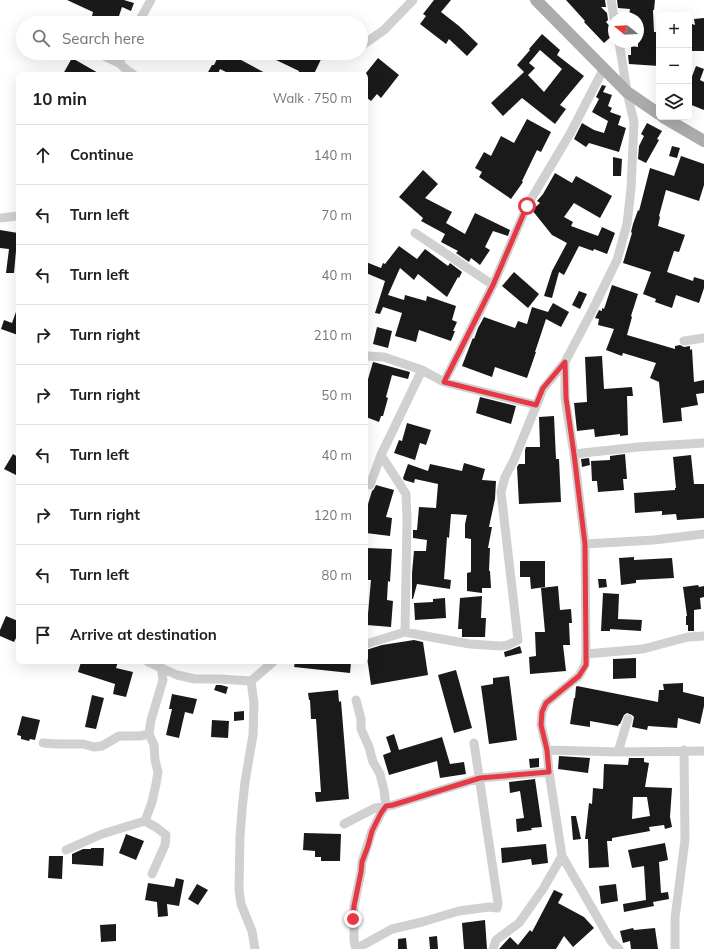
<!DOCTYPE html>
<html lang="en">
<head>
<meta charset="utf-8">
<style>
	body { margin:0; font-family:Mulish,sans-serif; background:#f6f6f6; color:#202124 }
	.controls { position:absolute; right:12px; top:12px; display:grid; overflow:hidden; border-radius:6px; box-shadow:0 4px 16px #0002 }
	.controls button { width:36px; height:36px; display:grid; place-items:center; padding:0; border:0; border-bottom:1px solid #e0e0e0; background:#fff; color:#202124; font:20px sans-serif }
	.compass { position:absolute; left:608px; top:12px; width:36px; height:36px; border-radius:50%; background:#fff; box-shadow:0 4px 16px #0002; rotate:288deg }
	.stop { position:absolute; width:12px; height:12px; margin:-9px; border:3px solid #e63946; border-radius:50%; background:#fff }
	.stop.end { background:#e63946; border-color:#fff; box-shadow:0 1px 4px #0008 }
	.list { margin:0; padding:0; list-style:none }
	h2 { display:flex; justify-content:space-between; align-items:center; height:52px; margin:0; padding:0 16px; font-size:17px }
	h2 small { font-size:13px; font-weight:400; color:#757577 }
	.list li { display:grid; grid-template-columns:26px 1fr auto; gap:12px; align-items:center; box-sizing:border-box; height:60px; padding:0 16px; border-top:1px solid #e0e0e0 }
	.list b { display:block; font-size:15px; white-space:nowrap }
	.list em { font-size:13px; font-style:normal; color:#757577 }
	.icon { flex:none; width:22px; height:22px; fill:none; stroke:currentColor; stroke-width:2; stroke-linecap:round; stroke-linejoin:round }
	.map { position:relative; flex:none; width:704px; height:949px; overflow:hidden }
	.search { position:absolute; background:#fff; box-shadow:0 4px 16px #0002; left:16px; top:16px; width:352px; height:44px; display:flex; align-items:center; gap:10px; box-sizing:border-box; padding:0 14px; border-radius:22px; color:#757577; font-size:15px }
	.panel { position:absolute; background:#fff; box-shadow:0 4px 16px #0002; left:16px; top:72px; width:352px; height:592px; border-radius:6px }
	.map>svg:first-child { display:block }
</style>
</head>
<body>
<div class="map">
<svg width="704" height="949" viewBox="0 0 704 949">
	<rect width="100%" height="100%" fill="#fff"/>
	<path fill="#1a1a1a" fill-rule="evenodd" d="M67 0H124L134 3 131 11 122 7 118 19 105 16 104 20 92 16 93 12Z
		M434 0H451L441 12 459 26 478 44 467 56 449 39 446 44 420 24 426 16 423 14Z
		M566 0H605L606 7H601L607 13 608 20 606 22 614 31V34L604 43 584 22 585 21Z
		M617 0H655L654 10H653L654 32H658L657 35 659 36V66L629 64 628 55H631V46L638 47V17L629 16 630 9 618 8Z
		M704 18V51H689V23L695 25 694 19Z
		M542 34 560 50 557 55 584 76 560 105 566 109 555 124 522 98 503 116 491 103 524 72 517 65 530 50 529 49ZM540 50 562 69 544 92 527 74 528 75 535 68 529 63Z
		M220 53H228L267 74H230L220 69 218 74H207L212 65H214Z
		M276 53H324L314 74H298L299 71 274 59Z
		M72 58 100 74H63Z
		M378 58 399 75 381 98 377 94 371 101 366 97V73Z
		M696 66 704 69 700 80 704 82V110L689 104V78L691 79Z
		M602 85 606 86 603 92 612 95 608 106 612 108 610 112 621 116 618 125 626 128 619 152 589 143 586 147 574 139 582 123 594 130 604 133 608 121 592 112 599 99 596 97Z
		M527 119 551 132 541 152 537 150 522 181 523 182 511 199 479 177 482 172 475 168 484 152 491 156 501 136 514 143Z
		M647 123 662 131 657 139 659 140 646 163 638 159 639 146 644 136 641 134Z
		M672 146 680 148 677 158 669 156Z
		M681 156 704 164V185L699 201 666 190 659 216 660 217 658 226 685 235 679 252 674 251 667 272 693 281 694 277 704 280V288L699 303 676 295 672 308 655 302 656 299 643 294 651 272 623 263 632 233 631 232 633 224 638 210 639 211 650 168 674 176Z
		M613 157 622 159 621 176H613Z
		M423 170 438 184 425 198 452 212 446 223 465 234 475 213 510 230 508 236 493 231 485 247 490 250 480 265 471 258 469 262 456 253 458 251 441 242 445 234 421 221 423 218 399 197Z
		M555 173 572 183 576 176 612 196 600 218 574 203 564 217 573 222 571 226 598 236 602 227 615 233 607 254 594 249 593 251 579 246 564 275 559 272 552 298 544 296 552 271 567 243 552 235 532 210 540 203 537 201 543 194Z
		M0 230 18 233V251H16L14 273H6L9 249 0 248Z
		M399 246 417 259 425 249 448 266 450 263 462 272 459 278 458 277 447 297 418 274 414 280 400 268 388 295 404 300 405 295 426 301 427 296 456 306 452 320 457 322 453 331H455L451 341 419 330 416 342 395 336 402 313 383 307 380 314 375 313 385 281 366 273V262L381 268 383 263 385 264Z
		M514 272 539 294 528 308 502 286Z
		M612 285 638 294 631 316 632 317 627 335 675 349V346L680 345 684 347 690 346V350L692 349 694 382 704 380V393L696 394 698 405 681 408 682 421 663 423 659 382 650 378 656 363 623 353 622 356 606 350 614 329 598 325 599 319 595 318 599 310 602 311V308L604 309Z
		M579 291 587 294 580 309 572 305Z
		M553 303 569 312 561 327 546 319 535 352H536L527 378 495 367 492 377 462 366 472 340 473 338 474 339 478 328 484 317 515 328 518 321 527 324 532 307 548 312Z
		M17 309H18V335L1 329 4 320 12 323Z
		M377 327 392 331 388 348 373 344Z
		M602 356 604 389 632 387 633 396H627L628 435 620 436V434L595 437 594 429 577 431 574 403 587 402 585 357Z
		M373 362 377 363 410 372 408 379 392 375 386 397 388 398 383 416H381L379 422 366 417V386Z
		M480 397 516 406 511 424 476 413Z
		M554 416 556 459H559L561 502 519 504 517 467 519 464H525V450L526 447H540L539 417Z
		M407 423 431 430 426 445 420 443 415 460 394 453 399 440 402 441Z
		M13 454 18 457V476L4 469Z
		M625 454 627 479H623L624 490 598 492 597 481H592L591 461 610 460V456Z
		M691 455 694 484H704V518L677 520 676 514 662 515V511L635 513 634 493 675 490V488H676L673 457Z
		M589 458 590 465 582 467 581 459Z
		M464 463 485 469 482 480 496 481 495 499 489 527H492L488 548H490L489 571H490L491 588H482V593L467 591V573L471 572V539L465 538V524L467 515 451 514 449 538 447 537 444 579 451 580 450 589 417 584 413 599H412V573L414 551H426L427 540 413 538V530H417L419 507 436 508 438 484 415 479 414 483 404 480 403 478 408 464 428 471 430 464 462 471Z
		M376 485 394 490 386 517 392 518 390 536 366 533 368 504 372 491 374 489Z
		M366 548 392 549 390 582 388 581 387 600 393 601 391 627 367 625 371 580H366L367 558H366Z
		M634 557V560L672 558 674 578 636 580V583L621 585 619 558Z
		M520 561H545V587L531 589 530 577H520Z
		M598 579H606L607 587 599 588Z
		M698 585 699 587 704 586V597L700 598 701 609 694 610V631H688V625H686V616H687L683 587Z
		M558 586 560 610 571 609 572 623H569L570 645H563L566 671 530 674 529 657 536 656 535 632H545L541 588Z
		M603 593 619 594 618 619 642 620 641 631 610 629V631H601Z
		M482 596 481 618H486L485 637H462V629H458L460 598Z
		M445 598 446 618 415 620 414 603 433 602V599Z
		M6 616 18 621V634L14 642 0 636V630Z
		M414 640 423 642 428 675 371 685 366 650 382 645Z
		M520 646 522 653 505 657 504 652 510 650Z
		M636 658V678L613 679V659Z
		M81 662H118L116 668 133 672 126 697 113 694 115 684 78 672Z
		M295 662H351L350 673 294 667Z
		M456 670 472 728 454 733 438 675Z
		M509 676 517 740 489 744 481 686 493 684V678Z
		M683 683V692L704 697V706L700 724 678 718 677 728 648 726 647 730 632 727 634 717 632 715 627 713 624 715 620 724H619L618 726 590 721V727L570 724 574 698H575L576 687 577 686 658 702 659 690H664L663 684Z
		M216 685H221L228 687 226 694 214 690Z
		M338 690 339 702 341 701 349 799 316 802 315 792H321L316 719H311L310 700H309L308 693Z
		M172 694 197 699 193 714 185 712 179 738 166 735 172 709H169Z
		M92 695 104 698 96 729 85 727Z
		M244 711V720L234 721V712Z
		M22 716 40 720 35 740 30 739 29 741 21 739V736L17 735Z
		M212 720 229 721 228 738 211 737Z
		M394 734 399 750 442 737 450 764 464 762 466 774 440 778 437 761 389 775 383 755 391 752 386 737Z
		M559 756 590 758 588 773 558 769Z
		M539 758V767L530 768 529 759Z
		M629 758H644V762L649 763 645 787 672 788 670 817 672 827 665 829 664 825 649 827 650 831 612 838V841H607L609 867 589 868 588 841V839H585L589 803 592 804 593 788 603 789 604 764 628 765ZM633 797H647L650 816 632 819Z
		M535 779 542 827 531 828 532 830 517 832 516 819 524 818 520 791 510 793 509 782Z
		M571 816H576L581 839 573 840Z
		M304 833 341 834 340 861H321V857H315V851L303 850Z
		M126 834 144 841 136 860 119 853Z
		M665 843 668 860 659 862 661 893 668 892 669 899 653 902 654 906 624 912 623 904 646 900 644 866 632 868 628 850Z
		M546 844 548 863 532 865 531 859 502 863 501 848Z
		M91 848H104L103 866 72 864V854L83 849H91Z
		M49 856H63L62 879 48 878Z
		M176 878 184 880 179 906 167 904 168 916 158 917 157 902 145 900 148 883 174 887Z
		M197 884 208 890 198 905 188 899Z
		M616 884 618 901 601 904 599 886Z
		M554 890 563 894 558 903 584 917 594 928 573 947 564 936 556 949H499L510 937 518 945 530 930 532 932Z
		M485 920 487 949H464L462 923Z
		M116 924V941L101 942 100 925Z
		M633 928 634 930 655 928 658 949H631L630 941 623 943 620 931Z
		M437 936 438 949H430L429 937Z
		M406 938 407 949H398V939Z"/>
	<g fill="none" stroke-linecap="round" stroke-linejoin="round">
		<path stroke="#d0d0d0" stroke-width="9" d="M611 0 614 18
			M138 23 151 0
			M361 46 384 30 413 0
			M97 53 121 64
			M123 53C116 65 124 68 133 74
			M0 218 18 216
			M415 233 493 285
			M684 341 704 338
			M366 356 384 357 422 370 444 382 536 405
			M444 382 493 285 527 206 571 132 604 68
			M574 454 638 447 704 443
			M381 455 406 494 407 520 405 632
			M370 485 381 455 422 370
			M585 544 654 540 704 534
			M366 644 405 632 436 638 470 644 500 646 508 645 518 640 501 492 505 477 514 460 543 389 565 362
			M586 654 643 649 688 637 704 636
			M148 662 177 675 195 679H220L251 681
			M356 700 361 719V729L369 747 373 762 380 774 384 790 386 806 381 813 372 831 362 862 361 872 354 906 353 919 354 928V941L356 949 392 929 422 922 459 911 489 907 497 908 498 903 474 743
			M43 743 57 744H83L94 747 102 746 119 736H140L149 734
			M547 750 618 752 704 751
			M618 752 628 719
			M344 824 375 808 393 805 480 778 549 772
			M66 850 102 834 145 821
			M152 874 165 845 166 835 157 828 145 821 152 802 156 784 158 772 155 760 154 745 149 734 151 720 163 680 161 667
			M255 949 252 931 241 904 239 890 240 836 242 810 245 782 253 735 254 703 251 681 273 662
			M493 949 496 940 519 923 543 889 562 856
			M619 949 611 941 562 856 549 772 547 750 541 725 542 712 546 703 579 676 585 665 586 654 585 544 574 454 565 398V362L593 309 617 260 627 224 631 189 634 122 627 92 619 42
			M675 949V918L685 840 684 750"/>
		<path stroke="#ababab" stroke-width="12" d="M536 0 627 92 659 114
			M663 117 704 141"/>
	</g>
	<g fill="none" stroke-linecap="round" stroke-linejoin="round">
		<path stroke="#e63946" stroke-width="5" d="M353 919 354 906 361 872 362 862 368 846 372 831 381 813 386 806 393 805 480 778 549 772 547 750 541 725 542 712 546 703 579 676 586 665V654L585 544 574 454 566 398 565 362 543 388 536 405 444 382 493 285 527 206"/>
	</g>
</svg>
<div class="controls">
<button>+</button>
<button>−</button>
<button><svg class="icon" aria-label="layers" viewBox="0 0 24 24"><path d="M12 4l9 5-9 5-9-5zM3 14l9 5 9-5"/></svg></button>
</div>
<svg class="compass" viewBox="-18 -18 36 36"><path d="M0-13l5 13h-10z" fill="#e53935"/><path d="M0 13l5-13h-10z" fill="#757577"/></svg>
<div class="stop" style="left:527px;top:206px"></div>
<div class="stop end" style="left:353px;top:919px"></div>
<div class="search"><svg class="icon" aria-label="search" viewBox="0 0 24 24"><circle cx="10" cy="10" r="6"/><path d="M15 15l6 6"/></svg>Search here</div>
<section class="panel">
<h2>10 min<small>Walk · 750 m</small></h2>
<ul class="list">
<li><svg class="icon" aria-label="ahead" viewBox="0 0 24 24"><path d="M12 20V5M6 11l6-6 6 6"/></svg><div><b>Continue</b></div><em>140 m</em></li>
<li><svg class="icon" aria-label="left" viewBox="0 0 24 24"><path d="M17 20v-9H6M10 6l-5 5 5 5"/></svg><div><b>Turn left</b></div><em>70 m</em></li>
<li><svg class="icon" aria-label="left" viewBox="0 0 24 24"><path d="M17 20v-9H6M10 6l-5 5 5 5"/></svg><div><b>Turn left</b></div><em>40 m</em></li>
<li><svg class="icon" aria-label="right" viewBox="0 0 24 24"><path d="M7 20v-9h11M14 6l5 5-5 5"/></svg><div><b>Turn right</b></div><em>210 m</em></li>
<li><svg class="icon" aria-label="right" viewBox="0 0 24 24"><path d="M7 20v-9h11M14 6l5 5-5 5"/></svg><div><b>Turn right</b></div><em>50 m</em></li>
<li><svg class="icon" aria-label="left" viewBox="0 0 24 24"><path d="M17 20v-9H6M10 6l-5 5 5 5"/></svg><div><b>Turn left</b></div><em>40 m</em></li>
<li><svg class="icon" aria-label="right" viewBox="0 0 24 24"><path d="M7 20v-9h11M14 6l5 5-5 5"/></svg><div><b>Turn right</b></div><em>120 m</em></li>
<li><svg class="icon" aria-label="left" viewBox="0 0 24 24"><path d="M17 20v-9H6M10 6l-5 5 5 5"/></svg><div><b>Turn left</b></div><em>80 m</em></li>
<li><svg class="icon" aria-label="arrive" viewBox="0 0 24 24"><path d="M6 21V4h12l-3 4 3 4H6"/></svg><div><b>Arrive at destination</b></div></li>
</ul>
</section>
</div>
</body>
</html>
